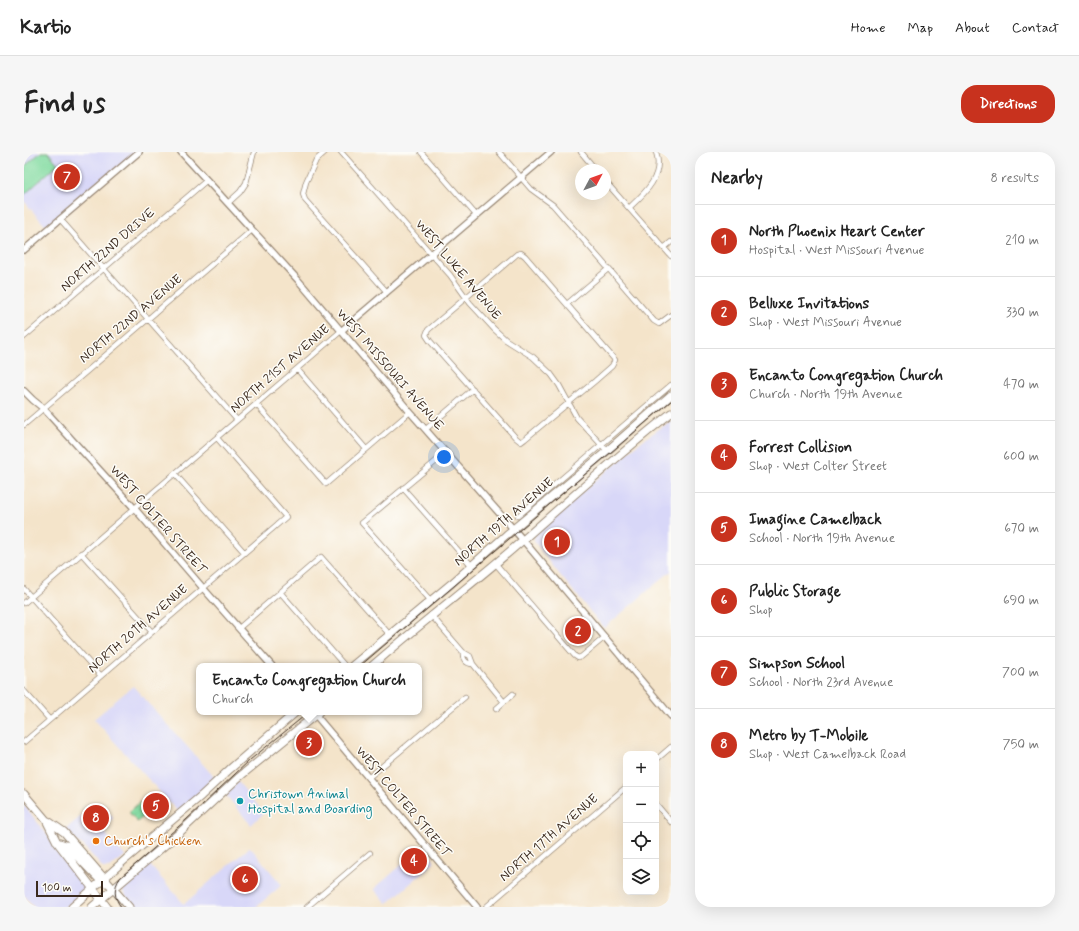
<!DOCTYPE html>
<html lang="en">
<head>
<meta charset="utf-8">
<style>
	body { margin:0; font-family:Mynerve,sans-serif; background:#f6f6f6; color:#222 }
	.controls { position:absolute; right:12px; bottom:12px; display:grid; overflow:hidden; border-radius:8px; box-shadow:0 4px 16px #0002 }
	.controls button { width:36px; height:36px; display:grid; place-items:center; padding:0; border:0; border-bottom:1px solid #e0e0e0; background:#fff; color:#222; font:20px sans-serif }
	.compass { position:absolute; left:551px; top:12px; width:36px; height:36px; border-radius:50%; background:#fff; box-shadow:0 4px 16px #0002; rotate:49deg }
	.scale { position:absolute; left:12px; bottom:10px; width:67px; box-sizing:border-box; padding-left:4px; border:2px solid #3b2a1e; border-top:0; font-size:11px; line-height:14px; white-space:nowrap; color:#3b2a1e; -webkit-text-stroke:3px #fdfcf7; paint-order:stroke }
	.you { position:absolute; left:420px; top:305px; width:14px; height:14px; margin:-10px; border:3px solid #fff; border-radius:50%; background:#1a73e8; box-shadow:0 0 0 6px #1a73e833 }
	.badge { display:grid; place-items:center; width:26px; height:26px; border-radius:50%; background:#c8321e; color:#fff; font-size:13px; font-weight:700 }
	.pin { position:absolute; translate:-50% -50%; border:2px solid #fff; box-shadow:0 1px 4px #0006 }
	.popup { position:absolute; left:172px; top:511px; width:226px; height:52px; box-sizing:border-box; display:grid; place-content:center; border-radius:8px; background:#fff; filter:drop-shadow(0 1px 3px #0005); font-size:13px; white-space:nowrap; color:#767676 }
	.popup b { font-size:15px; color:#222 }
	.popup::after { content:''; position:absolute; left:50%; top:100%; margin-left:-8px; border:8px solid transparent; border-top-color:#fff }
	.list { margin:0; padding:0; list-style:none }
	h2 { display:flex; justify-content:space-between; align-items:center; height:52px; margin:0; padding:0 16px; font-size:17px }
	h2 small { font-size:13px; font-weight:400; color:#767676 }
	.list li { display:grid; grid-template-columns:26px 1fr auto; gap:12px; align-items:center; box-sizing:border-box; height:72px; padding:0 16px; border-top:1px solid #e0e0e0 }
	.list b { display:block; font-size:15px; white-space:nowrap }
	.list p { margin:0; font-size:13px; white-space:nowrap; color:#767676 }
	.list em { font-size:13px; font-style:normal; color:#767676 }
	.icon { flex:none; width:22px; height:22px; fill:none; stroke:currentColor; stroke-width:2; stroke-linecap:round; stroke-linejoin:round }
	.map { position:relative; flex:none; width:647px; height:755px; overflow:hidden; border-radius:16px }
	header { display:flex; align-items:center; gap:24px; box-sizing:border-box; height:56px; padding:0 20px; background:#fff; border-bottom:1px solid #e0e0e0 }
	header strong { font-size:19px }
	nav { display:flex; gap:22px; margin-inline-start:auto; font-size:14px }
	.intro { display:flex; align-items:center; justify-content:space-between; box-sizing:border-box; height:96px; padding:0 24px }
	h1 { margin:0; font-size:28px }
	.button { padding:10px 18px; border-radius:16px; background:#c8321e; color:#fff; font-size:14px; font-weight:700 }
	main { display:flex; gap:24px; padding:0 24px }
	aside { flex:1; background:#fff; border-radius:16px; box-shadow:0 4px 16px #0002 }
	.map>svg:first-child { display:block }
</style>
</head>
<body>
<header>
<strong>Kartio</strong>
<nav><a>Home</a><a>Map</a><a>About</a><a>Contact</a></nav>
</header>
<div class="intro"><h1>Find us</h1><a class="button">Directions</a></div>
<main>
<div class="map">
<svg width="647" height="755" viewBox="0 0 647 755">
	<defs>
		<pattern id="grass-dots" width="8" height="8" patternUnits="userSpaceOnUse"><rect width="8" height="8" fill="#82dba1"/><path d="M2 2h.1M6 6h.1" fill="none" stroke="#71bc8a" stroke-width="1.8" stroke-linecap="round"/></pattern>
	</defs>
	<rect width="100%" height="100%" fill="#fdfcf7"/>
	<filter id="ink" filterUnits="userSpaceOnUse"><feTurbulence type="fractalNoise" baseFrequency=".025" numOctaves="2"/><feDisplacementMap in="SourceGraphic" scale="8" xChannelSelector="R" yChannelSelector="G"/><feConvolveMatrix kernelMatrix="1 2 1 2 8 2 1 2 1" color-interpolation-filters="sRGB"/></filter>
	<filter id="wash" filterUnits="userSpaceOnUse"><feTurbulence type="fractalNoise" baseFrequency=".012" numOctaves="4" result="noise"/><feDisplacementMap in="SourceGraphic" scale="16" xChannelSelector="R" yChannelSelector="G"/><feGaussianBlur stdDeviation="0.9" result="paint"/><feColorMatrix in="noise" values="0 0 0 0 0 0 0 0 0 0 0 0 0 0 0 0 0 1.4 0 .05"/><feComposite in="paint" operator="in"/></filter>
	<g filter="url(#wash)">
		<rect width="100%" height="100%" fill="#f4e4ca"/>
		<path fill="#d8d7f8" d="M0 0H115L24 77 0 49Z
			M647 269V419L580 476 536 423 510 389 511 382 537 358 619 288Z
			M109 534 192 627 155 661 70 567Z
			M214 630 240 661 227 673 201 642Z
			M74 650 89 666 77 677 101 704 85 716H79L59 693 52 689 42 677Z
			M0 653 62 733V737L60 741 40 755H10L0 743Z
			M226 695 258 733 232 755H110L99 740 100 734 101 731 124 711 160 752Z
			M398 695 411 710 363 752 350 737Z"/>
		<path fill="url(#grass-dots)" stroke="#5e8260" d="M116 650 126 659 113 670 105 660Z"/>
		<path fill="#82dba1" stroke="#5e8260" d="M17 0H24L34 12 0 43V15Z"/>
	</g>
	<g filter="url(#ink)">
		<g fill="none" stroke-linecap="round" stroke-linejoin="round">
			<defs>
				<path id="minor" d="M301 0 292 8 282 30 279 42 281 48 363 140
					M317 0 426 123 446 151 470 177 482 188 509 205 527 222 535 233 553 266 583 299
					M397 0 452 63
					M475 0 507 37 529 53 630 169 635 172 647 163
					M557 0 572 18
					M581 29 647 104
					M204 51 216 40 222 31 230 0
					M605 56C621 41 640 24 632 0
					M36 67 213 268
					M640 96 647 90
					M497 101 501 104 591 208 588 214 571 229 501 287 497 290 492 286 406 189 402 183 404 178 493 102Z
					M543 152 584 117
					M0 185 183 28
					M273 217 342 297
					M232 252 302 332 386 260
					M0 273 228 78
					M402 277 449 237
					M151 322 220 400
					M379 336 448 414
					M494 364 647 233
					M57 401 128 480
					M471 411 551 504 554 506 557 505 581 485
					M0 437 77 524
					M256 440 321 514
					M407 449 338 371 423 300
					M0 451 317 179
					M407 463 439 500 446 504 449 512 480 550
					M215 476 297 405 366 483
					M439 500C438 507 442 512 449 512
					M0 539 25 567
					M472 557 489 542
					M0 590 262 365 193 286
					M632 608 647 595
					M344 626 441 545
					M632 652 647 670
					M283 755 346 701
					M462 755 602 635"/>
				<path id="tertiary" d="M157 0 274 128 386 260 499 388 647 564
					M0 98 115 0
					M317 179 527 0
					M0 239 9 248 19 256 111 357 179 436 248 514
					M289 560 453 755"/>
				<path id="primary" d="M328 514 428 431 482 383 583 299 647 243
					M348 514C397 471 450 431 499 388 548 345 596 301 647 261
					M0 642 22 668 33 690 83 755
					M24 669 40 680 105 755
					M33 690 42 693 75 727 81 731
					M48 755 102 707 177 644 206 617 272 560
					M68 755 154 682 214 626 295 560"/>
			</defs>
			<use href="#minor" stroke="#988774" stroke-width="6"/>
			<use href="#tertiary" stroke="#988774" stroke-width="8"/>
			<use href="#primary" stroke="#988774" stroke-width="9"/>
			<use href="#minor" stroke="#fff" stroke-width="4.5"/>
			<use href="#tertiary" stroke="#fff" stroke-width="5.5"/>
			<use href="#primary" stroke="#fff" stroke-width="7"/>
			<path stroke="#3b2a1e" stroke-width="1" d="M336 514 647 249
				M97 755C90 746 89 736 96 726L162 668 226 608 285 560"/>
		</g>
	</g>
	<circle fill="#0f9aa8" stroke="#fdfcf7" stroke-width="1.5" cx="216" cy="649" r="4"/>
	<circle fill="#e8710a" stroke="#fdfcf7" stroke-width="1.5" cx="72" cy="689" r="4"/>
	<g text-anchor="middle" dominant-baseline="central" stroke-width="3" stroke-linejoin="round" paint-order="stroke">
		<g font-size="13" fill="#3b2a1e" stroke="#fdfcf7">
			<text transform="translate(84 98) rotate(-41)">NORTH 22ND DRIVE</text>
			<text transform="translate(434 118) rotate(50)">WEST LUKE AVENUE</text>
			<text transform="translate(107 167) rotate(-40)">NORTH 22ND AVENUE</text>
			<text transform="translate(256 217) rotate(-41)">NORTH 21ST AVENUE</text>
			<text transform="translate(366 218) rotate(49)">WEST MISSOURI AVENUE</text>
			<text transform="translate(134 368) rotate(49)">WEST COLTER STREET</text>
			<text transform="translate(480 370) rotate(-41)">NORTH 19TH AVENUE</text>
			<text transform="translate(114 477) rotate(-41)">NORTH 20TH AVENUE</text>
			<text transform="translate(379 650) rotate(50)">WEST COLTER STREET</text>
			<text transform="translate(525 686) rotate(-41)">NORTH 17TH AVENUE</text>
		</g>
		<g font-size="13" fill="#0d838f" stroke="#fdfcf7" text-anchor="start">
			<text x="224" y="642">Christown Animal<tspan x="224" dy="15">Hospital and Boarding</tspan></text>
		</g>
		<g font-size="13" fill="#c56008" stroke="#fdfcf7" text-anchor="start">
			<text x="80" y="689">Church's Chicken</text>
		</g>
	</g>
</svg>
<div class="controls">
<button>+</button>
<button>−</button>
<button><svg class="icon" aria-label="locate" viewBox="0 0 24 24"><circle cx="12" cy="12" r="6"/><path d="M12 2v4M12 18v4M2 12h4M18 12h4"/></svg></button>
<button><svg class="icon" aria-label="layers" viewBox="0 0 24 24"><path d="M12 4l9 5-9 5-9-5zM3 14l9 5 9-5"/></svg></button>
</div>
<svg class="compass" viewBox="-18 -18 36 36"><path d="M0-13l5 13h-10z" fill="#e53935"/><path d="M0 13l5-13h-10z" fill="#767676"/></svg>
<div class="scale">100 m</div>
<div class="you"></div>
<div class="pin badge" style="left:533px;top:390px">1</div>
<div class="pin badge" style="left:554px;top:479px">2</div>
<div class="pin badge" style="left:285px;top:591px">3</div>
<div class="popup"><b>Encanto Congregation Church</b>Church</div>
<div class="pin badge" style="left:390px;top:709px">4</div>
<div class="pin badge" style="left:132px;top:654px">5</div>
<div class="pin badge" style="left:221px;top:727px">6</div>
<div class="pin badge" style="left:43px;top:25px">7</div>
<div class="pin badge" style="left:72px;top:666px">8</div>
</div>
<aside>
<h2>Nearby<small>8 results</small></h2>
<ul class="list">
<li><span class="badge">1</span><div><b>North Phoenix Heart Center</b><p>Hospital · West Missouri Avenue</p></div><em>210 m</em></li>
<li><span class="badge">2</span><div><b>Belluxe Invitations</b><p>Shop · West Missouri Avenue</p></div><em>330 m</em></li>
<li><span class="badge">3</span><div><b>Encanto Congregation Church</b><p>Church · North 19th Avenue</p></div><em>470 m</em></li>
<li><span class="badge">4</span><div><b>Forrest Collision</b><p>Shop · West Colter Street</p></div><em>600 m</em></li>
<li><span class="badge">5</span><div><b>Imagine Camelback</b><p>School · North 19th Avenue</p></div><em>670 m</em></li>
<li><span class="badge">6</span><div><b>Public Storage</b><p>Shop</p></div><em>690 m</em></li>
<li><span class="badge">7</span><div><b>Simpson School</b><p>School · North 23rd Avenue</p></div><em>700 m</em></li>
<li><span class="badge">8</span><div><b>Metro by T-Mobile</b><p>Shop · West Camelback Road</p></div><em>750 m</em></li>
</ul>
</aside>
</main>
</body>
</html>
